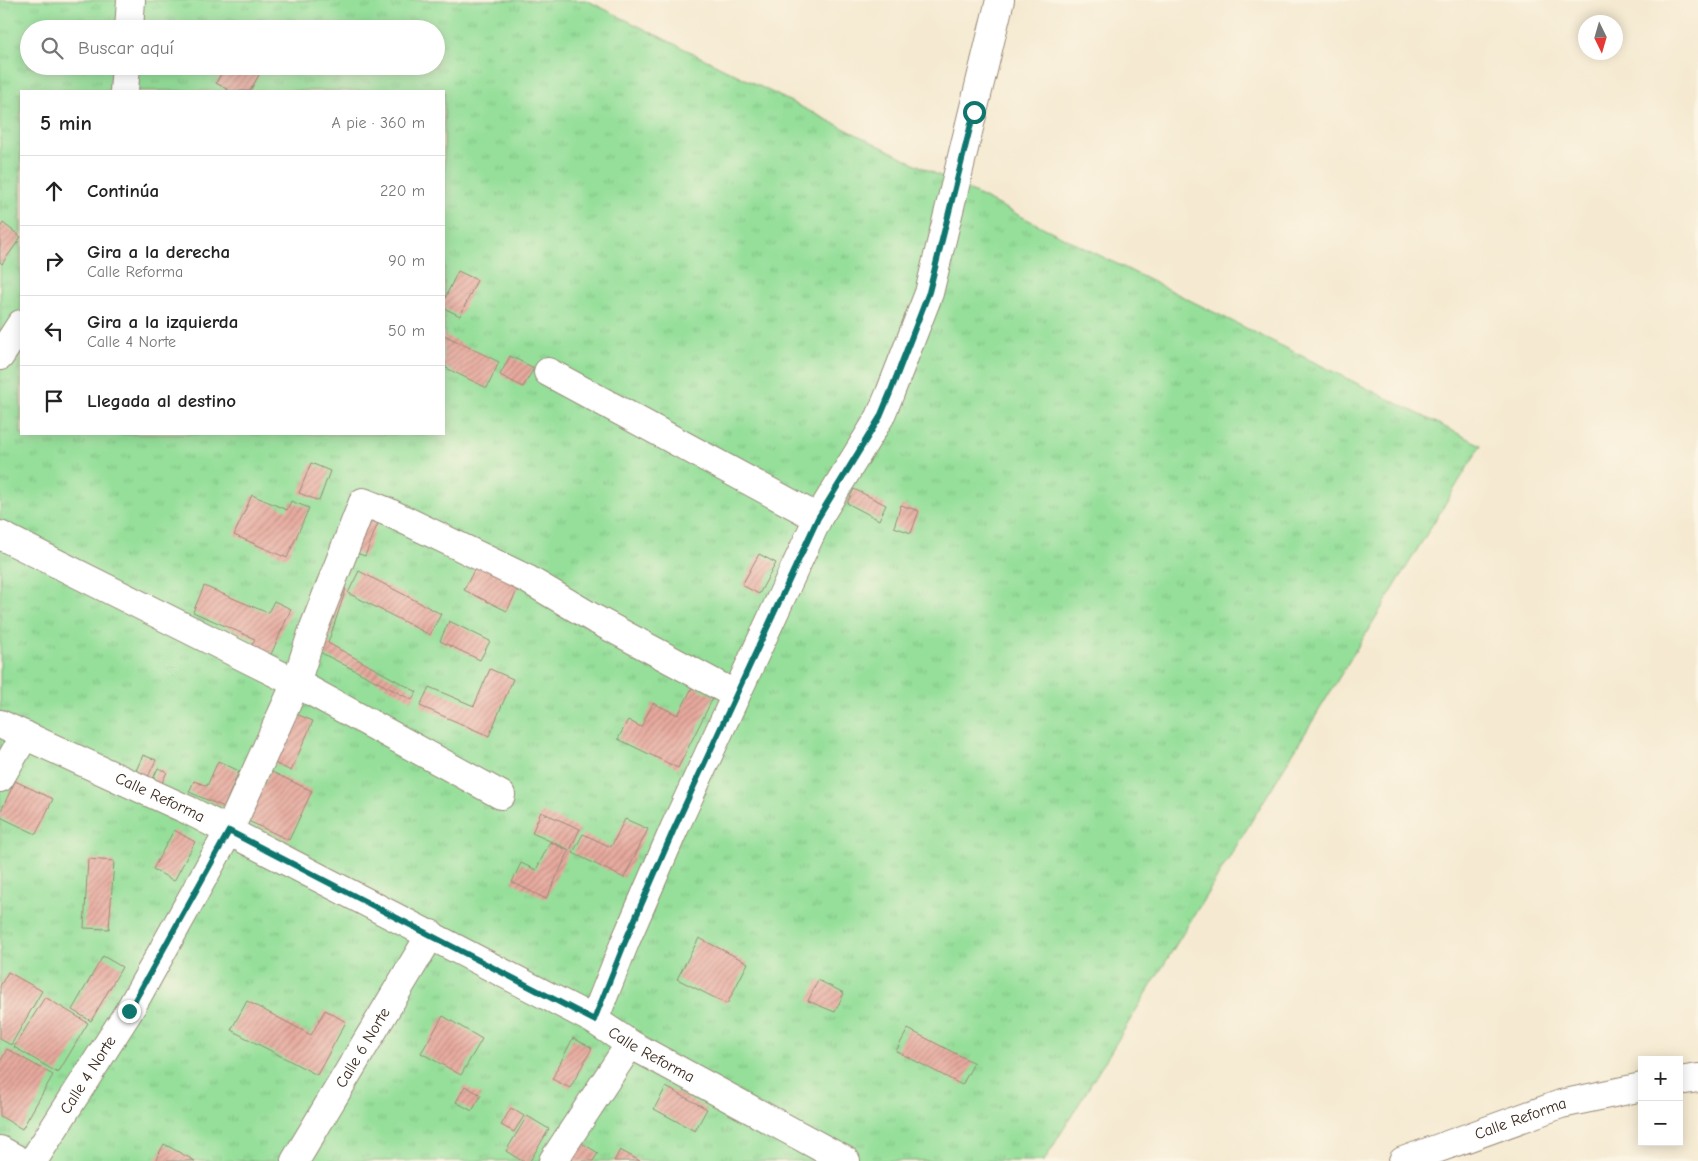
<!DOCTYPE html>
<html lang="es">
<head>
<meta charset="utf-8">
<style>
	body { margin:0; font-family:"Comic Neue",sans-serif; background:#f2f2f2; color:#222 }
	.controls { position:absolute; right:15px; bottom:15px; display:grid; overflow:hidden; border-radius:0px; box-shadow:0 2px 12px #0003 }
	.controls button { width:45px; height:45px; display:grid; place-items:center; padding:0; border:0; border-bottom:1px solid #e0e0e0; background:#fff; color:#222; font:25px sans-serif }
	.compass { position:absolute; left:1578px; top:15px; width:45px; height:45px; border-radius:50%; background:#fff; box-shadow:0 2px 12px #0003; rotate:175deg }
	.stop { position:absolute; width:15px; height:15px; margin:-11px; border:4px solid #0f766e; border-radius:50%; background:#fff }
	.stop.end { background:#0f766e; border-color:#fff; box-shadow:0 1px 5px #0008 }
	.list { margin:0; padding:0; list-style:none }
	h2 { display:flex; justify-content:space-between; align-items:center; height:65px; margin:0; padding:0 20px; font-size:21px }
	h2 small { font-size:16px; font-weight:400; color:#767676 }
	.list li { display:grid; grid-template-columns:32px 1fr auto; gap:15px; align-items:center; box-sizing:border-box; height:70px; padding:0 20px; border-top:1px solid #e0e0e0 }
	.list b { display:block; font-size:19px; white-space:nowrap }
	.list p { margin:0; font-size:16px; white-space:nowrap; color:#767676 }
	.list em { font-size:16px; font-style:normal; color:#767676 }
	.icon { flex:none; width:28px; height:28px; fill:none; stroke:currentColor; stroke-width:2; stroke-linecap:round; stroke-linejoin:round }
	.map { position:relative; flex:none; width:1698px; height:1161px; overflow:hidden }
	.search { position:absolute; background:#fff; box-shadow:0 2px 12px #0003; left:20px; top:20px; width:425px; height:55px; display:flex; align-items:center; gap:12px; box-sizing:border-box; padding:0 18px; border-radius:28px; color:#767676; font-size:19px }
	.panel { position:absolute; background:#fff; box-shadow:0 2px 12px #0003; left:20px; top:90px; width:425px; height:345px; border-radius:0px }
	.map>svg:first-child { display:block }
</style>
</head>
<body>
<div class="map">
<svg width="1698" height="1161" viewBox="0 0 1698 1161">
	<defs>
		<pattern id="park-tufts" width="24" height="20" patternUnits="userSpaceOnUse" patternTransform="scale(1.25)"><rect width="24" height="20" fill="#95df9a"/><path d="M3 7l-1-3M5 7V3M7 7l1-3M15 17l-1-3M17 17v-4M19 17l1-3" fill="none" stroke="#81c084"/></pattern>
		<pattern id="building-hatch" width="6" height="6" patternUnits="userSpaceOnUse" patternTransform="scale(1.25)"><rect width="6" height="6" fill="#e7a99e"/><path d="M-1 1l2-2M0 6l6-6M5 7l2-2" fill="none" stroke="#bc8a80"/></pattern>
	</defs>
	<rect width="100%" height="100%" fill="#fcf5e5"/>
	<filter id="ink" filterUnits="userSpaceOnUse"><feTurbulence type="fractalNoise" baseFrequency=".02" numOctaves="2"/><feDisplacementMap in="SourceGraphic" scale="10" xChannelSelector="R" yChannelSelector="G"/><feConvolveMatrix kernelMatrix="1 2 1 2 8 2 1 2 1" color-interpolation-filters="sRGB"/></filter>
	<filter id="wash" filterUnits="userSpaceOnUse"><feTurbulence type="fractalNoise" baseFrequency=".0096" numOctaves="4" result="noise"/><feDisplacementMap in="SourceGraphic" scale="20" xChannelSelector="R" yChannelSelector="G"/><feGaussianBlur stdDeviation="1.12" result="paint"/><feColorMatrix in="noise" values="0 0 0 0 0 0 0 0 0 0 0 0 0 0 0 0 0 1.4 0 .05"/><feComposite in="paint" operator="in"/></filter>
	<g filter="url(#wash)">
		<rect width="100%" height="100%" fill="#f5ead1"/>
		<path fill="url(#park-tufts)" stroke="#68845c" fill-rule="evenodd" d="M0 0H586L1481 445 1044 1161H0ZM29 29H436V66H29ZM21 91H444V434H21Z"/>
		<g id="blocks">
			<path fill="url(#building-hatch)" d="M225 66H248L260 73 250 91H230L216 83Z
				M3 223 21 237 2 264 0 262V228Z
				M458 271 477 280 460 316 444 308V300Z
				M444 335 499 362 487 388 444 367Z
				M510 356 534 368 523 387 500 375Z
				M311 463 330 471 319 501 299 493Z
				M854 489 886 505 879 520 847 503Z
				M252 495 287 510 291 501 309 508 287 558 234 535Z
				M901 505 919 511 911 533 894 527Z
				M367 518 378 523 365 556 353 552Z
				M759 554 776 563 759 594 742 585Z
				M480 558 523 579 507 611 464 590Z
				M359 571 441 614 430 635 348 593Z
				M335 583 346 589 328 643 417 692 412 700 312 648Z
				M204 586 268 613 274 601 291 609 269 659 249 651 255 639 193 612Z
				M449 621 490 641 480 660 440 641Z
				M490 669 513 679 489 736 420 706 429 687 474 706Z
				M693 686 714 696 678 768 618 739 628 720 641 727 653 703 678 715Z
				M294 713 313 721 291 771 272 762Z
				M143 755 156 760 147 779 135 773Z
				M218 761 239 771 224 807 189 792 194 781 207 786Z
				M158 768 167 772 161 785 152 781Z
				M270 771 312 791 289 840 246 820Z
				M15 781 53 799 36 834 0 817V813Z
				M541 812 580 829 570 850 532 833Z
				M625 819 648 829 624 878 573 853 583 834 611 847Z
				M174 830 195 842 174 881 153 869Z
				M550 842 569 851 546 899 512 882 521 863 536 870Z
				M88 859 114 861 109 929 84 928Z
				M699 938 748 963 727 1004 677 979Z
				M103 956 122 967 91 1021 72 1010Z
				M8 972 42 991 11 1045 0 1039V986Z
				M818 980 844 993 835 1012 808 1001Z
				M45 997 88 1023 58 1073 14 1047Z
				M247 1001 311 1035 325 1010 346 1022 317 1075 231 1030Z
				M443 1016 482 1039 461 1075 421 1053Z
				M908 1029 974 1063 962 1085 896 1051Z
				M573 1038 592 1048 570 1088 552 1079Z
				M7 1049 53 1075 22 1129 0 1116V1062Z
				M465 1086 481 1095 472 1111 456 1102Z
				M666 1087 707 1109 695 1131 654 1109Z
				M511 1108 524 1116 514 1132 501 1125Z
				M527 1116 549 1129 530 1161H522L506 1151Z
				M577 1140 598 1153 593 1161H564Z
				M164 1144 195 1161H155Z
				M620 1150 640 1161H614Z"/>
		</g>
	</g>
	<g filter="url(#ink)">
		<use href="#blocks" fill-opacity="0" stroke="#988a78" stroke-width="1"/>
		<g fill="none" stroke-linecap="round" stroke-linejoin="round">
			<defs>
				<g id="minor">
					<path d="M129 29 131 0"/>
					<path d="M124 91 126 66"/>
					<path d="M0 356 21 324"/>
					<path d="M548 372 818 518"/>
					<path d="M0 535 296 683 501 795"/>
					<path id="s1" d="M0 724 190 811 594 1020 630 1044 846 1161"/>
					<path d="M0 778 25 735"/>
					<path d="M594 1020 625 942 674 829 818 518 880 417 890 393 929 293 1000 0"/>
					<path d="M1679 1081 1698 1078"/>
					<path d="M0 1150 20 1161"/>
					<path id="s2" d="M33 1161 129 1011 229 831 296 683 313 630 363 502 388 512 527 579 593 618 736 695"/>
					<path id="s3" d="M295 1161 431 934"/>
					<path d="M553 1161 630 1044"/>
					<path id="s4" d="M1403 1161 1561 1104 1642 1087"/>
				</g>
			</defs>
			<use href="#minor" stroke="#988a78" stroke-width="30"/>
			<use href="#minor" stroke="#fff" stroke-width="28"/>
		</g>
	</g>
	<g fill="none" stroke-linecap="round" stroke-linejoin="round" filter="url(#ink)">
		<path stroke="#0f766e" stroke-width="6" d="M129 1011 229 831 594 1020 625 942 674 829 818 518 880 417 890 393 929 292 974 112"/>
	</g>
	<g text-anchor="middle" dominant-baseline="central" stroke-width="4" stroke-linejoin="round" paint-order="stroke">
		<g font-size="16" fill="#3b2a1e" stroke="#fcf5e5">
			<text stroke="none"><textPath href="#s1" startOffset="176">Calle Reforma</textPath></text>
			<text stroke="none"><textPath href="#s3" startOffset="132">Calle 6 Norte</textPath></text>
			<text stroke="none"><textPath href="#s1" startOffset="731">Calle Reforma</textPath></text>
			<text stroke="none"><textPath href="#s2" startOffset="102">Calle 4 Norte</textPath></text>
			<text stroke="none"><textPath href="#s4" startOffset="125">Calle Reforma</textPath></text>
		</g>
	</g>
</svg>
<div class="controls">
<button>+</button>
<button>−</button>
</div>
<svg class="compass" viewBox="-18 -18 36 36"><path d="M0-13l5 13h-10z" fill="#e53935"/><path d="M0 13l5-13h-10z" fill="#767676"/></svg>
<div class="stop" style="left:974px;top:112px"></div>
<div class="stop end" style="left:129px;top:1011px"></div>
<div class="search"><svg class="icon" aria-label="search" viewBox="0 0 24 24"><circle cx="10" cy="10" r="6"/><path d="M15 15l6 6"/></svg>Buscar aquí</div>
<section class="panel">
<h2>5 min<small>A pie · 360 m</small></h2>
<ul class="list">
<li><svg class="icon" aria-label="ahead" viewBox="0 0 24 24"><path d="M12 20V5M6 11l6-6 6 6"/></svg><div><b>Continúa</b></div><em>220 m</em></li>
<li><svg class="icon" aria-label="right" viewBox="0 0 24 24"><path d="M7 20v-9h11M14 6l5 5-5 5"/></svg><div><b>Gira a la derecha</b><p>Calle Reforma</p></div><em>90 m</em></li>
<li><svg class="icon" aria-label="left" viewBox="0 0 24 24"><path d="M17 20v-9H6M10 6l-5 5 5 5"/></svg><div><b>Gira a la izquierda</b><p>Calle 4 Norte</p></div><em>50 m</em></li>
<li><svg class="icon" aria-label="arrive" viewBox="0 0 24 24"><path d="M6 21V4h12l-3 4 3 4H6"/></svg><div><b>Llegada al destino</b></div></li>
</ul>
</section>
</div>
</body>
</html>
